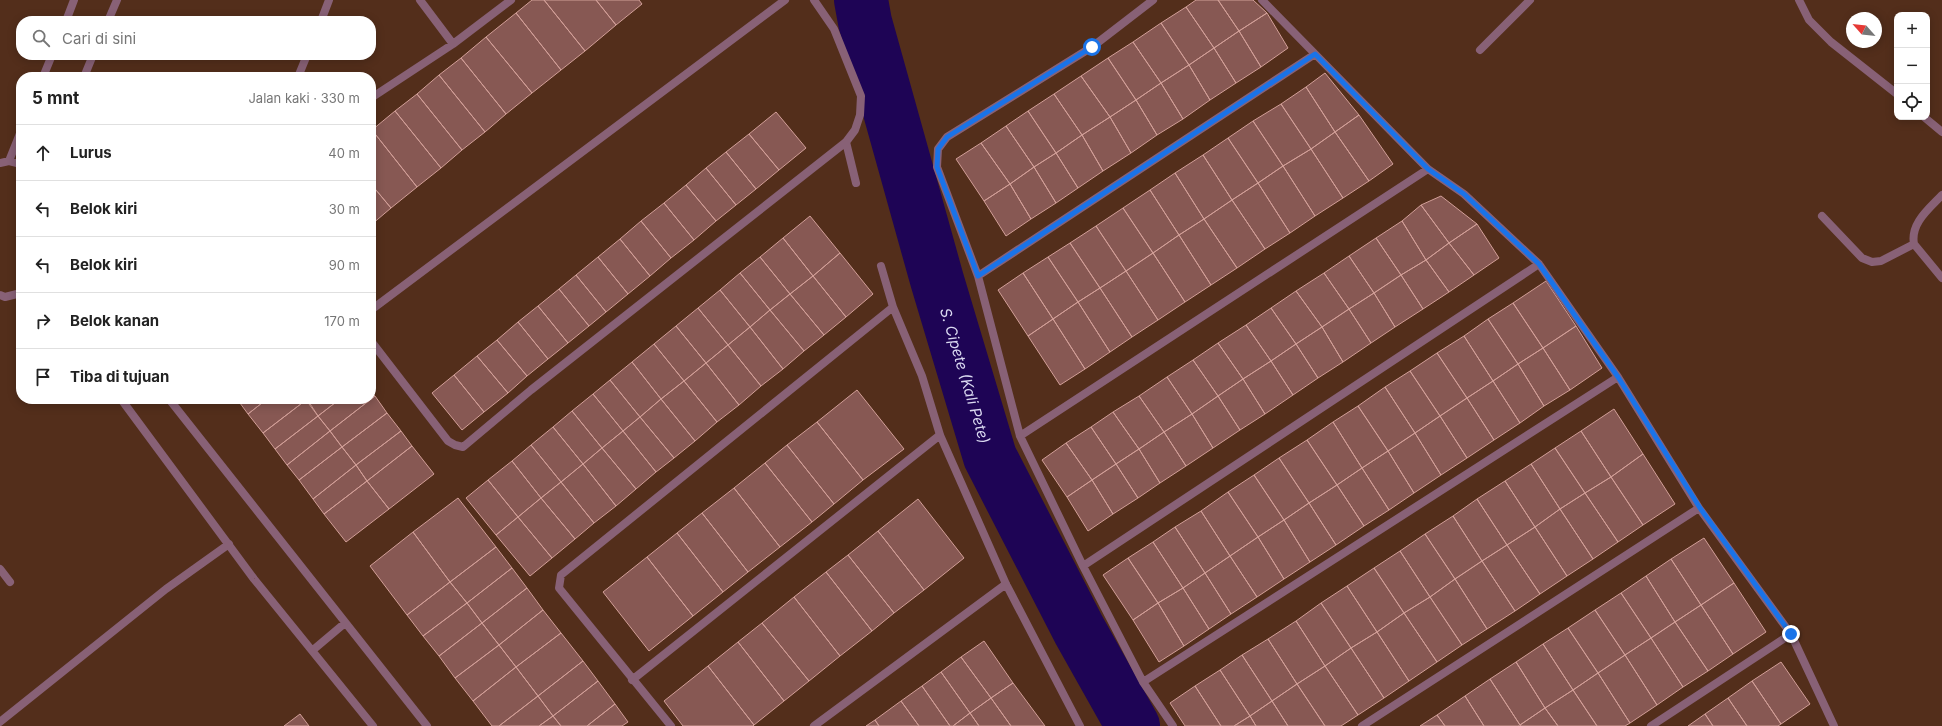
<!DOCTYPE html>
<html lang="id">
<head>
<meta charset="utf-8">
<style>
	body { margin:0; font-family:Inter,sans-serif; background:#f2f2f2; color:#222 }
	.controls { position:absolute; right:12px; top:12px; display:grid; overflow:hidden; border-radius:8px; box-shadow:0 2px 10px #0003 }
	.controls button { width:36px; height:36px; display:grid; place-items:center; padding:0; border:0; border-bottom:1px solid #e0e0e0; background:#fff; color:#222; font:20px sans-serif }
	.compass { position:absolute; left:1846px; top:12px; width:36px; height:36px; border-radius:50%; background:#fff; box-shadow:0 2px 10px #0003; rotate:297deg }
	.stop { position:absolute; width:12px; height:12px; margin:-9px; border:3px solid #1a73e8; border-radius:50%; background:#fff }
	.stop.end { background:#1a73e8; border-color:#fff; box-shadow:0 1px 4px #0008 }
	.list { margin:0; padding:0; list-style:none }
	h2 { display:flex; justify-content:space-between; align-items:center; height:52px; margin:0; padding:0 16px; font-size:17px }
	h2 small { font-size:13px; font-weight:400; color:#767676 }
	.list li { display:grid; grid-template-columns:26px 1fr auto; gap:12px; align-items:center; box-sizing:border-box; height:56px; padding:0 16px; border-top:1px solid #e0e0e0 }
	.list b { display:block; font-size:15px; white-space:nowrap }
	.list em { font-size:13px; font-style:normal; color:#767676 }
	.icon { flex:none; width:22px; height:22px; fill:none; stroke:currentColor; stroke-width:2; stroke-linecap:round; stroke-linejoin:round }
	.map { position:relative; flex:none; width:1942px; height:726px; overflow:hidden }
	.search { position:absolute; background:#fff; box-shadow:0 2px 10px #0003; left:16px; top:16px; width:360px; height:44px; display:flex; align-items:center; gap:10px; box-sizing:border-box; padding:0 14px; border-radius:16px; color:#767676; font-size:15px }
	.panel { position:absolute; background:#fff; box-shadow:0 2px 10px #0003; left:16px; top:72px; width:360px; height:332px; border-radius:16px }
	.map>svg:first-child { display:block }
</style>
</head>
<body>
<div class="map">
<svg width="1942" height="726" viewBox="0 0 1942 726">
	<rect width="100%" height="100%" fill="#532e1b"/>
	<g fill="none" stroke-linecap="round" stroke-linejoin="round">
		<path stroke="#1e0455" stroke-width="54" id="s1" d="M861 0 865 22 937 280 990 457 1079 630 1133 726"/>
	</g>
	<path fill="#875853" stroke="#d29f98" d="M532 0H544L585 51 561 70 516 13Z
		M544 0H596L616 25 585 51Z
		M596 0H639L642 4 616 25Z
		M1196 0H1218L1239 31 1214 48 1186 7Z
		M1218 0H1253L1267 13 1239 31Z
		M1186 7 1214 48 1189 65 1161 23Z
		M516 13 561 70 532 93 486 37Z
		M1267 13 1288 48 1261 67 1239 31Z
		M1161 23 1189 65 1161 83 1133 42Z
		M1239 31 1261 67 1236 83 1214 48Z
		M486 37 532 93 506 114 461 58Z
		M1133 42 1161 83 1136 100 1108 58Z
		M1214 48 1236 83 1210 100 1189 65Z
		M461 58 506 114 485 132 439 75Z
		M1108 58 1136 100 1110 117 1081 76Z
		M1189 65 1210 100 1183 119 1161 83Z
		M1325 73 1359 115 1335 132 1306 87Z
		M439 75 485 132 462 150 417 94Z
		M1081 76 1110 117 1082 135 1054 94Z
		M1161 83 1183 119 1157 135 1136 100Z
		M1306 87 1335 132 1311 149 1281 104Z
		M417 94 462 150 441 168 395 111Z
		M1054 94 1082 135 1056 153 1028 111Z
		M1136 100 1157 135 1131 153 1110 117Z
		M1281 104 1311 149 1283 166 1253 121Z
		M395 111 441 168 417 187 372 130Z
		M1028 111 1056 153 1034 167 1006 126Z
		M776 112 806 148 779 170 749 134Z
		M1359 115 1393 164 1369 181 1335 132Z
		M1110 117 1131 153 1103 171 1082 135Z
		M1253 121 1283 166 1258 183 1228 138Z
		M1006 126 1034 167 1010 184 981 143Z
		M372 130 417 187 391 208 371 184Z
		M1335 132 1369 181 1343 198 1311 149Z
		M749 134 779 170 756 189 726 152Z
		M1082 135 1103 171 1078 188 1056 153Z
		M1228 138 1258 183 1232 200 1203 155Z
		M981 143 1010 184 984 201 956 159Z
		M1311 149 1343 198 1315 216 1283 166Z
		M726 152 756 189 736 205 706 168Z
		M1056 153 1078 188 1056 203 1034 167Z
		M1203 155 1232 200 1204 219 1175 173Z
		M1283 166 1315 216 1290 233 1258 183Z
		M1034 167 1056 203 1031 219 1010 184Z
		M706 168 736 205 716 221 686 185Z
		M1175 173 1204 219 1179 235 1150 190Z
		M1258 183 1290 233 1265 249 1232 200Z
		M371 184 391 208 371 225Z
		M1010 184 1031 219 1006 236 984 201Z
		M686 185 716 221 694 240 664 203Z
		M1150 190 1179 235 1153 253 1123 208Z
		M1441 196 1477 224 1449 243 1421 205Z
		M1232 200 1265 249 1237 268 1204 219Z
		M664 203 694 240 671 258 641 221Z
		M1421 205 1449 243 1426 260 1402 221Z
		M1123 208 1153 253 1126 271 1096 226Z
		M810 216 840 253 813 276 783 238Z
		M1204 219 1237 268 1211 285 1179 235Z
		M641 221 671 258 650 276 620 239Z
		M1402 221 1426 260 1401 275 1376 238Z
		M1477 224 1499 258 1474 275 1449 243Z
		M1096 226 1126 271 1100 288 1070 243Z
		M1179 235 1211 285 1185 302 1153 253Z
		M783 238 813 276 790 294 760 257Z
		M1376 238 1401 275 1374 293 1349 256Z
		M620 239 650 276 628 294 598 257Z
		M1070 243 1100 288 1078 302 1048 257Z
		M1449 243 1474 275 1449 292 1426 260Z
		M840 253 873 294 846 317 813 276Z
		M1153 253 1185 302 1158 320 1126 271Z
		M1349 256 1374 293 1349 309 1324 273Z
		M598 257 628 294 606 312 576 275Z
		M760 257 790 294 770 310 740 273Z
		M1048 257 1078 302 1053 319 1023 273Z
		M1426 260 1449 292 1423 309 1401 275Z
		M1126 271 1158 320 1132 337 1100 288Z
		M740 273 770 310 750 327 720 290Z
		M1023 273 1053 319 1028 336 998 290Z
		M1324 273 1349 309 1322 327 1296 291Z
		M576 275 606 312 589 326 559 289Z
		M1401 275 1423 309 1395 327 1374 293Z
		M813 276 846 317 824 335 790 294Z
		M1546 281 1576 326 1543 348 1513 303Z
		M1100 288 1132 337 1110 352 1078 302Z
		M559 289 589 326 568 343 538 306Z
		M720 290 750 327 728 345 698 308Z
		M1296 291 1322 327 1296 344 1271 308Z
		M1374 293 1395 327 1371 343 1349 309Z
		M790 294 824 335 804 351 770 310Z
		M1078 302 1110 352 1085 369 1053 319Z
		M1513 303 1543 348 1518 364 1488 319Z
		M538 306 568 343 548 359 518 322Z
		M698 308 728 345 706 363 676 326Z
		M1271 308 1296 344 1271 361 1246 325Z
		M1349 309 1371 343 1343 362 1322 327Z
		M770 310 804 351 783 369 750 327Z
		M1053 319 1085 369 1060 385 1028 336Z
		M1488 319 1518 364 1493 381 1464 336Z
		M518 322 548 359 527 376 497 340Z
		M1246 325 1271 361 1243 379 1218 343Z
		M676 326 706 363 684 381 654 344Z
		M1576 326 1602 368 1570 390 1543 348Z
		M750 327 783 369 761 386 728 345Z
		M1322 327 1343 362 1318 378 1296 344Z
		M1464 336 1493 381 1467 398 1437 353Z
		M497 340 527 376 508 393 477 356Z
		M1218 343 1243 379 1218 396 1193 360Z
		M654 344 684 381 661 399 632 362Z
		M1296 344 1318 378 1293 395 1271 361Z
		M728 345 761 386 739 405 706 363Z
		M1543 348 1570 390 1544 406 1518 364Z
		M1437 353 1467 398 1440 416 1410 371Z
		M477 356 508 393 484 412 454 375Z
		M1193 360 1218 396 1192 414 1167 377Z
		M1271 361 1293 395 1265 414 1243 379Z
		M632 362 661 399 640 417 610 380Z
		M706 363 739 405 717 422 684 381Z
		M1518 364 1544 406 1520 423 1493 381Z
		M1410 371 1440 416 1415 433 1385 387Z
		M454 375 484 412 462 430 432 393Z
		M1167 377 1192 414 1164 432 1139 396Z
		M1243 379 1265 414 1240 430 1218 396Z
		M610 380 640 417 623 431 593 394Z
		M684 381 717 422 695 441 661 399Z
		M1493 381 1520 423 1494 440 1467 398Z
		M1385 387 1415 433 1388 451 1358 406Z
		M857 390 904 449 863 480 817 422Z
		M371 392 375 396 330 431 318 416 340 399H371Z
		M593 394 623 431 602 448 572 411Z
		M375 396 387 413 342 447 330 431Z
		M1139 396 1164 432 1139 449 1113 412Z
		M1218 396 1240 430 1213 448 1192 414Z
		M1467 398 1494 440 1467 458 1440 416Z
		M237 399H267L248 414Z
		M267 399H306V400L263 433 248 414Z
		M307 399H340L318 416Z
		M661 399 695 441 674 458 640 417Z
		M306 400 318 416 275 449 263 433Z
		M1358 406 1388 451 1362 468 1333 422Z
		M1614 409 1643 454 1611 477 1581 431Z
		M572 411 602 448 583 464 553 427Z
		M1113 412 1139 449 1116 464 1091 427Z
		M387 413 401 431 356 465 342 447Z
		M1192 414 1213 448 1186 466 1164 432Z
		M318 416 330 431 287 465 275 449Z
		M1440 416 1467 458 1441 475 1415 433Z
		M640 417 674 458 656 472 623 431Z
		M817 422 863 480 834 504 787 445Z
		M1333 422 1362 468 1337 485 1307 440Z
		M553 427 583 464 561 482 531 445Z
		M1091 427 1116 464 1092 480 1066 443Z
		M330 431 342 447 299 480 287 465Z
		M401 431 412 446 367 481 356 465Z
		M623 431 656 472 636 489 602 448Z
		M1581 431 1611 477 1585 493 1555 448Z
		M1164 432 1186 466 1160 483 1139 449Z
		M1415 433 1441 475 1414 493 1388 451Z
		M1307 440 1337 485 1309 503 1279 458Z
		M1066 443 1092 480 1067 497 1042 460Z
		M531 445 561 482 541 498 512 461Z
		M787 445 834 504 812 522 765 463Z
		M412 446 434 474 389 509 367 481Z
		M342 447 356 465 313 499 299 480Z
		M602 448 636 489 616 506 583 464Z
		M1555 448 1585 493 1560 509 1531 464Z
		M1139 449 1160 483 1138 498 1116 464Z
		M1388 451 1414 493 1389 510 1362 468Z
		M1643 454 1675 504 1643 525 1611 477Z
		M1279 458 1309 503 1284 520 1254 475Z
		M512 461 541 498 518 517 488 480Z
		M765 463 812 522 780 547 734 488Z
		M583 464 616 506 594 523 561 482Z
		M1116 464 1138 498 1113 514 1092 480Z
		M1531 464 1560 509 1535 527 1505 481Z
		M356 465 367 481 324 514 313 499Z
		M1362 468 1389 510 1364 526 1337 485Z
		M1254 475 1284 520 1258 537 1228 492Z
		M1611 477 1643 525 1618 542 1585 493Z
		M488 480 518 517 496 535 466 498Z
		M1092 480 1113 514 1088 531 1067 497Z
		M367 481 389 509 346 542 324 514Z
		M1505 481 1535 527 1507 545 1477 499Z
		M561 482 594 523 575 539 541 498Z
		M1337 485 1364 526 1336 545 1309 503Z
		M734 488 780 547 748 572 702 513Z
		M1228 492 1258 537 1230 556 1201 511Z
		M1585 493 1618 542 1593 559 1560 509Z
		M458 498 496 547 450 582 413 532Z
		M541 498 575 539 552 558 518 517Z
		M918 499 964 558 924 590 878 531Z
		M1477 499 1507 545 1482 561 1453 516Z
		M1309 503 1336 545 1310 562 1284 520Z
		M1560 509 1593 559 1567 576 1535 527Z
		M1201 511 1230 556 1205 573 1175 527Z
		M702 513 748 572 723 592 677 533Z
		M1453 516 1482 561 1455 579 1425 534Z
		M518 517 552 558 530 576 496 535Z
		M1284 520 1310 562 1284 579 1258 537Z
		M1175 527 1205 573 1183 588 1153 542Z
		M1535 527 1567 576 1540 594 1507 545Z
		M878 531 924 590 894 613 848 555Z
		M413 532 450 582 407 615 370 566Z
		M677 533 723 592 693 616 647 557Z
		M1425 534 1455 579 1430 597 1400 551Z
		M1258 537 1284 579 1257 597 1230 556Z
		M1704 538 1734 583 1701 605 1671 559Z
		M1153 542 1183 588 1158 603 1128 558Z
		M1507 545 1540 594 1515 611 1482 561Z
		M496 547 512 568 467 603 450 582Z
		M1400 551 1430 597 1404 613 1374 568Z
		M848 555 894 613 872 631 826 572Z
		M1230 556 1257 597 1231 614 1205 573Z
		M647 557 693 616 649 651 603 592Z
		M1128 558 1158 603 1133 620 1103 575Z
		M1671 559 1701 605 1675 622 1646 576Z
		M1482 561 1515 611 1487 629 1455 579Z
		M512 568 527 588 482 623 467 603Z
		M1374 568 1404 613 1377 632 1347 586Z
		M826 572 872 631 840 656 794 597Z
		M1205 573 1231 614 1209 629 1183 588Z
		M1646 576 1675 622 1651 638 1621 593Z
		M1455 579 1487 629 1462 645 1430 597Z
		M450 582 467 603 423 636 407 615Z
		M1734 583 1766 632 1733 654 1701 605Z
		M1347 586 1377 632 1351 648 1321 603Z
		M527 588 543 610 499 645 482 623Z
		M1183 588 1209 629 1184 646 1158 603Z
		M1621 593 1651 638 1625 655 1595 610Z
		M794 597 840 656 809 681 762 623Z
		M1430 597 1462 645 1437 662 1404 613Z
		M467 603 482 623 439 656 423 636Z
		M1158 603 1184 646 1159 662 1133 620Z
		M1321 603 1351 648 1325 666 1296 621Z
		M1701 605 1733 654 1708 671 1675 622Z
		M543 610 561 633 516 667 499 645Z
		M1595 610 1625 655 1598 673 1568 628Z
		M1404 613 1437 662 1409 681 1377 632Z
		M1296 621 1325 666 1297 684 1268 639Z
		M1675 622 1708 671 1683 687 1651 638Z
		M482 623 499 645 455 678 439 656Z
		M762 623 809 681 784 701 738 642Z
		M1568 628 1598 673 1573 690 1543 644Z
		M1377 632 1409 681 1384 698 1351 648Z
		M561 633 583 661 538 696 516 667Z
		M1651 638 1683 687 1657 705 1625 655Z
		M1268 639 1297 684 1272 701 1242 655Z
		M984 641 1013 683 991 698 961 657Z
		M738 642 784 701 754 725 708 666Z
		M1543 644 1573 690 1545 708 1516 662Z
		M499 645 516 667 473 701 455 678Z
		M1351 648 1384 698 1358 715 1325 666Z
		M1242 655 1272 701 1250 716 1220 670Z
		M1625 655 1657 705 1630 723 1598 673Z
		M961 657 991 698 970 713 941 672Z
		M583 661 598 681 553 716 538 696Z
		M1516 662 1545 708 1520 725 1490 679Z
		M1781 662 1810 704 1781 724 1752 681Z
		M708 666 754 725 753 726H683L664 701Z
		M1325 666 1358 715 1341 726H1325L1297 684Z
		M516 667 538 696 499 726H492L473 701Z
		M1220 670 1250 716 1234 726H1221L1195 686Z
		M941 672 970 713 953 726H950L922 686Z
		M1598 673 1630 723 1625 726H1597L1573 690Z
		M1490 679 1520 725 1518 726H1484L1465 696Z
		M598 681 615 704 587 726H561L553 716Z
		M1752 681 1781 724 1778 726H1747L1728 698Z
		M1013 683 1045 726H1011L991 698Z
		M1297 684 1325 726H1288L1272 701Z
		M922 686 950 726H919L901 701Z
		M1195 686 1221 726H1185L1170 703Z
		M1573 690 1597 726H1558L1545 708Z
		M538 696 553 716 539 726H499Z
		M1465 696 1484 726H1445L1437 715Z
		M991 698 1011 726H979L970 713Z
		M1728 698 1747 726H1713L1705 714Z
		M901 701 919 726H879L875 720Z
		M1272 701 1288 726H1256L1250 716Z
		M615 704 628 722 622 726H587Z
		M1545 708 1558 726H1521L1520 725Z
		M970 713 979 726H953Z
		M300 714 309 726H284Z
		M1705 714 1713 726H1688Z
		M1437 715 1445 726H1420Z
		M553 716 561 726H539Z
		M1250 716 1256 726H1234Z
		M875 720 879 726H866Z"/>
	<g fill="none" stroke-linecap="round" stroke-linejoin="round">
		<path stroke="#886176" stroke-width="8" d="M420 0 453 44
			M1153 0 1092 47 947 137 938 149 937 167 978 276 1020 436 1083 566 1143 682 1173 726
			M1262 0 1428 169 1464 194 1539 264 1618 377 1699 508 1791 634 1834 726
			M1799 0 1809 20 1831 42 1897 94
			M66 21 74 0
			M108 21 117 0
			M321 21 329 0
			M1480 50 1530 0
			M43 77 52 55
			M84 77 93 55
			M298 77 307 55
			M371 98 453 44 511 0
			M1924 117 1942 132
			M846 142 856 183
			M9 161 21 131
			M0 163 9 161 21 164
			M1942 195C1930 208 1910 223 1914 244L1942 278
			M1822 216 1862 258 1872 262 1881 261 1914 244
			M978 276 1315 54
			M0 295 5 297 21 293
			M893 307 922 376 940 435 1006 584 1080 726
			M371 310 785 0
			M371 341 448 441 455 445 463 447 531 390 846 142 855 130 860 115 861 96 834 29 814 0
			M121 399 254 579 373 726
			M169 399 427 726
			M1020 436 1428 169
			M1083 566 1539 264
			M0 569 10 582
			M313 650 345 623
			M632 680 940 435
			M1143 682 1618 377
			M0 722 166 589 229 544
			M671 726 559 588 561 575 893 307 881 266
			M814 726 1006 584
			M1362 726 1699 508
			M1651 726 1791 634"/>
	</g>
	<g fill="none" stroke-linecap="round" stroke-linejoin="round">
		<path stroke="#1a73e8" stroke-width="5" d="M1092 47 947 137 938 149 937 167 978 276 1315 54 1428 169 1464 194 1539 264 1618 377 1700 508 1791 634"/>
	</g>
	<g text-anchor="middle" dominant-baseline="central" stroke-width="3" stroke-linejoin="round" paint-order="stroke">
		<g font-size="15" font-style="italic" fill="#d9d8f0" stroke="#532e1b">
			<text stroke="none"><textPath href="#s1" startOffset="390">S. Cipete (Kali Pete)</textPath></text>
		</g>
	</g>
</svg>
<div class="controls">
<button>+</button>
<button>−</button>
<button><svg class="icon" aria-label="locate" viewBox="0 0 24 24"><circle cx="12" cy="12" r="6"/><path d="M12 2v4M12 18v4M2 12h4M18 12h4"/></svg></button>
</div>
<svg class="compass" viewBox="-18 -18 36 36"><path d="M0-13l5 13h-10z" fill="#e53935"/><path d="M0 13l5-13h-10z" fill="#767676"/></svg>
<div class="stop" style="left:1092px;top:47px"></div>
<div class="stop end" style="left:1791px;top:634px"></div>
<div class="search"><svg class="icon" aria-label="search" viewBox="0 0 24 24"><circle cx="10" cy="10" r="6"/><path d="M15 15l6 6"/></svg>Cari di sini</div>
<section class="panel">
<h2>5 mnt<small>Jalan kaki · 330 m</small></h2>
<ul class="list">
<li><svg class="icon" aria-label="ahead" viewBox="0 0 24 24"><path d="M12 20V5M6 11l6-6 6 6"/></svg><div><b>Lurus</b></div><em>40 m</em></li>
<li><svg class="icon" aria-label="left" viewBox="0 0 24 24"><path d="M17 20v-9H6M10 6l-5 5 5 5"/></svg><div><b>Belok kiri</b></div><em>30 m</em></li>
<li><svg class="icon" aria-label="left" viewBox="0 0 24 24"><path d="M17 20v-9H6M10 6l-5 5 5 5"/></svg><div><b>Belok kiri</b></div><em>90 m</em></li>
<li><svg class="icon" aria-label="right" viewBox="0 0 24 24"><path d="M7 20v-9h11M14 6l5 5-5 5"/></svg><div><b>Belok kanan</b></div><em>170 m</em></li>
<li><svg class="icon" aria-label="arrive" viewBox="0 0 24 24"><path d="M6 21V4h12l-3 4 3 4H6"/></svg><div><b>Tiba di tujuan</b></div></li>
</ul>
</section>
</div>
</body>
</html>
